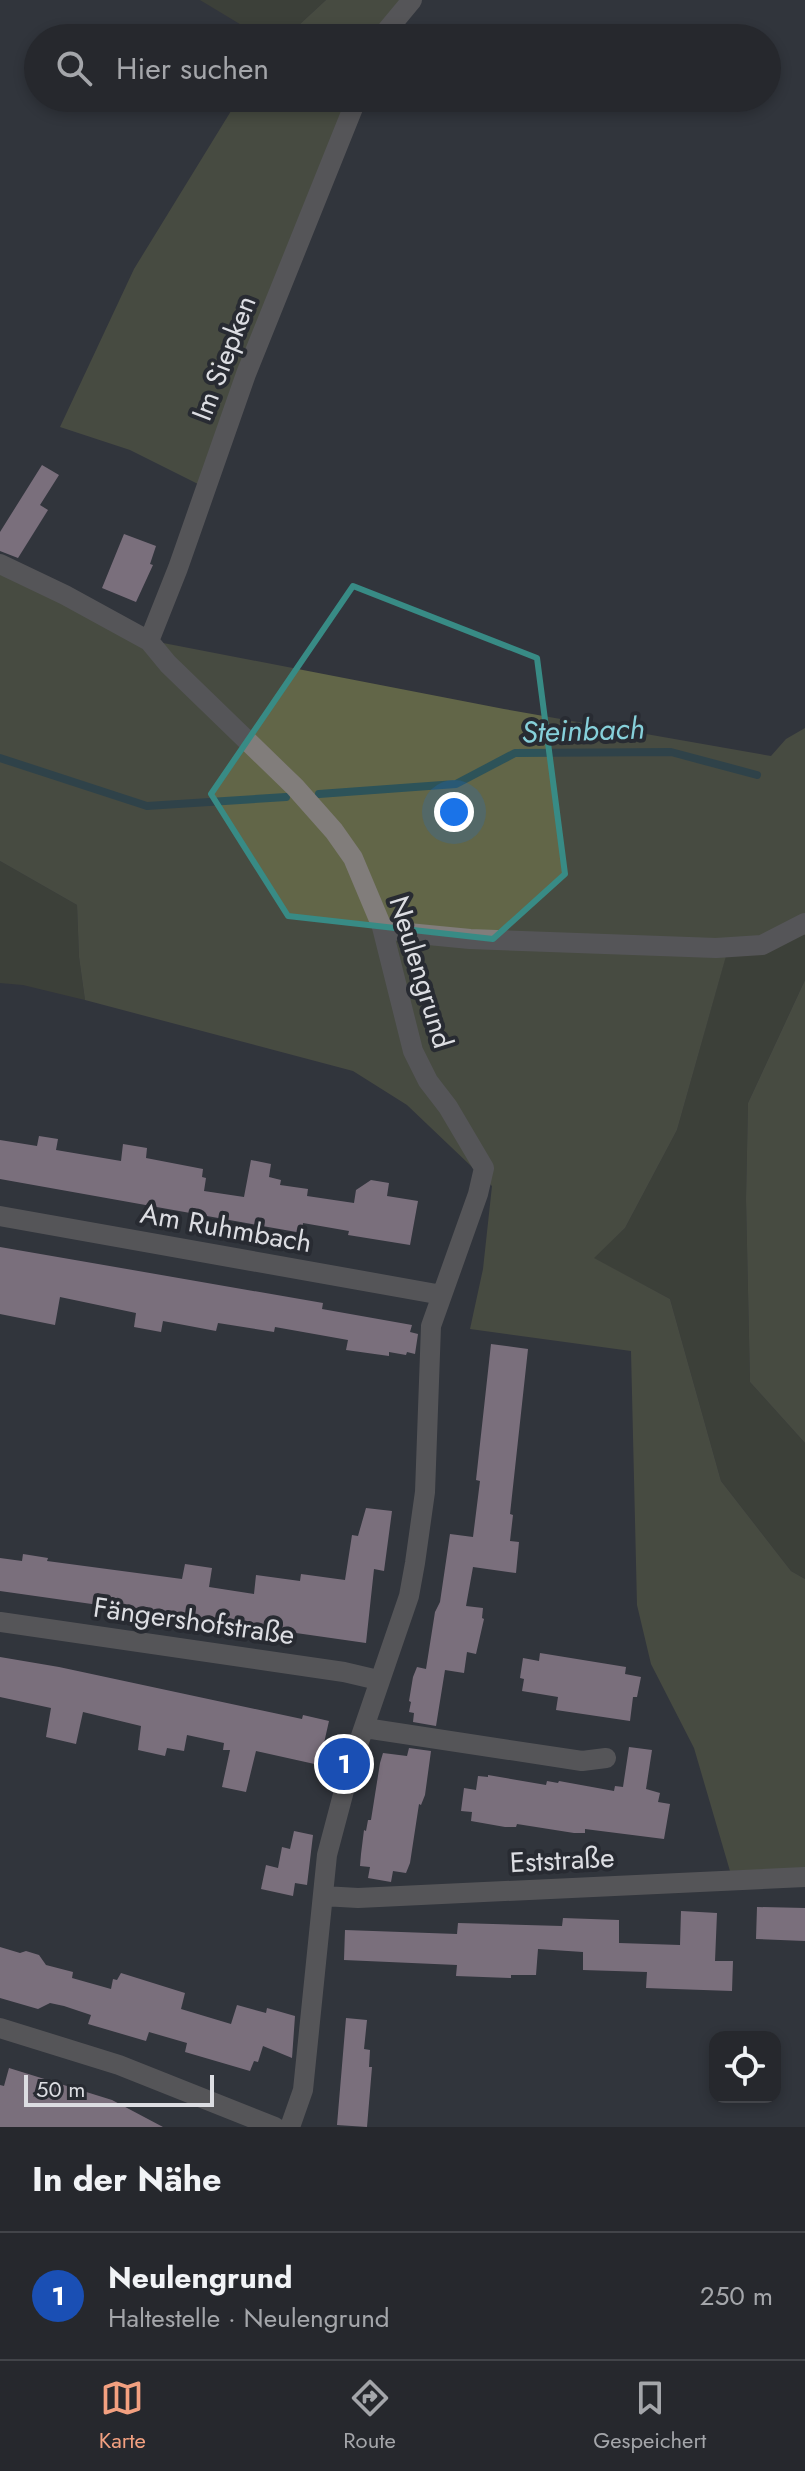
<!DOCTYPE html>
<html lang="de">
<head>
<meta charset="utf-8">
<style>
	body { margin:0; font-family:Jost,sans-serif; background:#323439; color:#f1f3f6 }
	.controls { position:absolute; right:24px; bottom:24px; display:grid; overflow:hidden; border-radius:16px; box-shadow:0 4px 12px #0003 }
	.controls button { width:72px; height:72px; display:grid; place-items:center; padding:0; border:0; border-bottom:2px solid #424449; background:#26282d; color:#f1f3f6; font:40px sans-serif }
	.scale { position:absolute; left:24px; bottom:20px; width:190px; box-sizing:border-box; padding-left:8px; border:4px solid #dcdde2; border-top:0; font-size:22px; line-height:28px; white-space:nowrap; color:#dcdde2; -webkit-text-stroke:6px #282b32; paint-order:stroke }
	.you { position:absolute; left:454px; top:812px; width:28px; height:28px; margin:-20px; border:6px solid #fff; border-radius:50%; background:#1a73e8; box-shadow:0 0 0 12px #1a73e833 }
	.badge { display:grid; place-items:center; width:52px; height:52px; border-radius:50%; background:#f2a080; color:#fff; font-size:26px; font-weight:700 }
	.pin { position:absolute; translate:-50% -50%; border:4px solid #fff; box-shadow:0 2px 8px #0006 }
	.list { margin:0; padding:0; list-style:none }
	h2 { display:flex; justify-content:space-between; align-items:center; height:104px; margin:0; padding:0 32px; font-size:34px }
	h2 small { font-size:26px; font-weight:400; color:#a4a6aa }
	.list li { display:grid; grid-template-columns:52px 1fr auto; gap:24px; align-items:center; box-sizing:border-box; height:128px; padding:0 32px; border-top:2px solid #424449 }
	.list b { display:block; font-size:30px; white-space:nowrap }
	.list p { margin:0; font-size:26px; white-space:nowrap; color:#a4a6aa }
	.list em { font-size:26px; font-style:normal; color:#a4a6aa }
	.icon { flex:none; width:44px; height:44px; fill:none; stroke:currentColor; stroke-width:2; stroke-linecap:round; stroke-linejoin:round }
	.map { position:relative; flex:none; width:805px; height:2127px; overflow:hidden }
	.search { position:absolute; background:#26282d; box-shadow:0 4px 12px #0003; left:24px; right:24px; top:24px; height:88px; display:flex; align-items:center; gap:20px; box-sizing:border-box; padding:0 28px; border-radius:44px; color:#a4a6aa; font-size:30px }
	.sheet { height:232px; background:#26282d }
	nav { display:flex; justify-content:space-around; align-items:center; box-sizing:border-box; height:112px; border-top:2px solid #424449; background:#26282d; font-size:22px; color:#a4a6aa }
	nav a { display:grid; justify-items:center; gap:4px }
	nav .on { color:#f2a080 }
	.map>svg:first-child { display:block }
</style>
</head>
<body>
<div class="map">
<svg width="805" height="2127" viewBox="0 0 805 2127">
	<rect width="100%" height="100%" fill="#32353c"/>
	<path fill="#4b4e35" d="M200 0H326L285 38H263Z
		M0 861 77 905 79 957 85 1000 23 985 0 983Z
		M805 935V980L748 1103 746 1199 750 1382 805 1443V1579L791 1571 721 1481 670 1299 593 1258 625 1228 677 1130 730 941Z"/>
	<path fill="#626648" d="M326 0H407L380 38H285Z
		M239 98H353L202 486 130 450 60 427 134 269Z
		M0 567 158 642 504 709 771 756 786 739 805 728V935L730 942 677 1130 625 1228 594 1258 670 1299 721 1481 791 1571 805 1579V1868L730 1871 694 1748 651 1664 637 1605 631 1351 470 1329 483 1269 492 1186 407 1105 353 1071 85 1000 79 957 77 905 0 861Z
		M805 980V1443L750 1382 746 1199 748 1103Z"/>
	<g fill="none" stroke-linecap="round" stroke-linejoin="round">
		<path stroke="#2d5359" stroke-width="8" d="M0 758 147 806 286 797
			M319 794 456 784 515 753 671 752 757 775"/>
	</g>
	<path fill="#d3b5cb" d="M42 465 59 475 40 505 48 510 18 558 0 551V532Z
		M124 534 156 546 150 564 153 565 136 602 102 588Z
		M39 1136 58 1139 56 1150 121 1161 123 1144 147 1148 146 1158 203 1169 202 1177 206 1178 204 1191 244 1197 251 1160 271 1164 269 1177 281 1180 280 1185 308 1189 307 1196 354 1203 356 1190 371 1180 389 1183 387 1196 418 1201 410 1245 348 1235 349 1231 303 1223 302 1233 0 1179V1140L37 1146Z
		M0 1247 323 1303 322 1309 412 1325 410 1332 418 1334 415 1354 407 1352 406 1355 389 1352V1356L346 1350 348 1340 275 1327 274 1332 218 1323 216 1331 163 1321 161 1332 134 1327 136 1313 60 1297 55 1325 0 1314Z
		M491 1344 528 1349 510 1514 513 1515 510 1541 519 1542 516 1573 473 1567 466 1606 483 1608 482 1618 484 1619 476 1654 467 1652 464 1673 445 1670 436 1726 413 1722 414 1713 409 1712 411 1702 409 1701 413 1677 417 1667 426 1669 435 1612 440 1602 450 1534 473 1537 480 1481 476 1480Z
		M366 1508 392 1511 384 1571 374 1569 366 1643 0 1591V1558L22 1561 23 1554 48 1558 47 1561 182 1579 185 1564 212 1568 209 1587 254 1594 256 1575 300 1581 301 1574 345 1580 352 1535 358 1536Z
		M540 1653 626 1667 625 1674 641 1677 637 1697H633L630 1721 556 1710 558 1697 522 1691 524 1679 520 1678 523 1658 539 1661Z
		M0 1657 59 1667 302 1719 303 1715 329 1721 319 1765 256 1751 246 1792 222 1787 230 1750H223L224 1743 187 1735 184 1751 167 1748 165 1756 138 1750 141 1726 83 1712 76 1744 46 1737 51 1708 0 1697Z
		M629 1747 652 1750 646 1789 660 1793 658 1802 670 1804 664 1839 585 1829V1833H574L517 1824 516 1827H505L471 1821 472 1812 461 1811 464 1788 476 1790 478 1776 488 1777V1775L546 1785 547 1781 558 1783 559 1781 614 1791 615 1786 623 1787Z
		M409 1748 431 1751 425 1795 421 1805 419 1804 410 1863 406 1873 393 1871 391 1882 368 1878 370 1867 360 1866 361 1854 364 1830 366 1831 368 1820H371L380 1763 383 1753 407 1756Z
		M294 1831 313 1835 307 1885 295 1883 293 1896 261 1889 266 1865 278 1868 282 1847 290 1849Z
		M757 1907 805 1908V1941L756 1939Z
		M681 1911 717 1913 715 1961H733L732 1991 646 1988 647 1972 583 1970V1952L538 1949 536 1975H511V1978L456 1976 457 1965 344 1960 345 1930 457 1934 458 1923 562 1926 563 1918 619 1920V1943L680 1945Z
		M0 1947 20 1953 26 1951 39 1955 46 1965 73 1972 72 1978 111 1989 113 1979 117 1980 121 1973 185 1993 181 2009 231 2024 237 2005 266 2013 267 2008 295 2016 292 2058 263 2046 258 2062 254 2061 250 2071 185 2052 187 2043 149 2032 146 2041 88 2024 91 2015 64 2006 50 2003 38 2009 0 1998Z
		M346 2018 367 2020 364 2049 370 2050 369 2067H372L367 2127 337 2125Z
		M9 2068 112 2100 163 2127H0V2085L4 2086Z"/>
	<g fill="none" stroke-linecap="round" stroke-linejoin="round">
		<path stroke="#817d7b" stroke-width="20" d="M384 38 388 29 412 0
			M0 564 65 595 149 641 168 664 295 787 334 831 353 858 382 927 413 1051 428 1081 448 1107 484 1168 478 1194 431 1326 425 1492 415 1563 409 1596 350 1768 327 1855 303 2090 290 2127
			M149 641 178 568 246 374 357 98
			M382 927 408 933 470 939 716 948 762 945 805 923
			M0 1216 442 1295
			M0 1622 344 1672 378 1680
			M365 1728 582 1761 606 1758
			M323 1896 358 1898 805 1877
			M0 2028 119 2065 275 2127"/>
	</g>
	<path d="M0 0H805V2127H0ZM353 586 537 658 565 874 493 939 288 916 211 794Z" fill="#32353c" fill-opacity=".55" fill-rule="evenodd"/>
	<path fill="none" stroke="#388b85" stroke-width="6" stroke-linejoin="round" d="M353 586 537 658 565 874 493 939 288 916 211 794Z"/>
	<g text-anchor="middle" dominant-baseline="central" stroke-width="8" stroke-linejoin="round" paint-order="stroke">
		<g font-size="28" fill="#dcdde2" stroke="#282b32">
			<text transform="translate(224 358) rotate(-69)">Im Siepken</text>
			<text transform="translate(421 972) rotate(73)">Neulengrund</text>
			<text transform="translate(226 1228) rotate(10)">Am Ruhmbach</text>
			<text transform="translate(194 1621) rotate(8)">Fängershofstraße</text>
			<text transform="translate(562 1860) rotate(-3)">Eststraße</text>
		</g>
		<g font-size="30" font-style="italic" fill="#86d0da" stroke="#282b32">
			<text transform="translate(583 730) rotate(-2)">Steinbach</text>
		</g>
	</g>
</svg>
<div class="controls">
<button><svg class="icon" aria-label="locate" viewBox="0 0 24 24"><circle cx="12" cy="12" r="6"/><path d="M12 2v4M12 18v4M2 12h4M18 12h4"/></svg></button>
</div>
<div class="scale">50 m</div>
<div class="you"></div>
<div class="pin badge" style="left:344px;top:1764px;background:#1a4fb4">1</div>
<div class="search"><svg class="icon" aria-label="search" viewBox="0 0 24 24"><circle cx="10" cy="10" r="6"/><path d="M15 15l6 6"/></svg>Hier suchen</div>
</div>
<section class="sheet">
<h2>In der Nähe<small></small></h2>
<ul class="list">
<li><span class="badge" style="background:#1a4fb4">1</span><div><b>Neulengrund</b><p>Haltestelle · Neulengrund</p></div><em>250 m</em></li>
</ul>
</section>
<nav>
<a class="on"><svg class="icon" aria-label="map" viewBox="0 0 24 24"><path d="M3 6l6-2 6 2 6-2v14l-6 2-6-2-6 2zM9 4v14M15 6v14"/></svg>Karte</a>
<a><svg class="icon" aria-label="directions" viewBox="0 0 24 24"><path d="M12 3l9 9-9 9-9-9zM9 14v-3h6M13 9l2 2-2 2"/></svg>Route</a>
<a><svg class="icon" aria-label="saved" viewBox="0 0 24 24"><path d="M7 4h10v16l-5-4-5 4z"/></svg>Gespeichert</a>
</nav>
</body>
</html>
